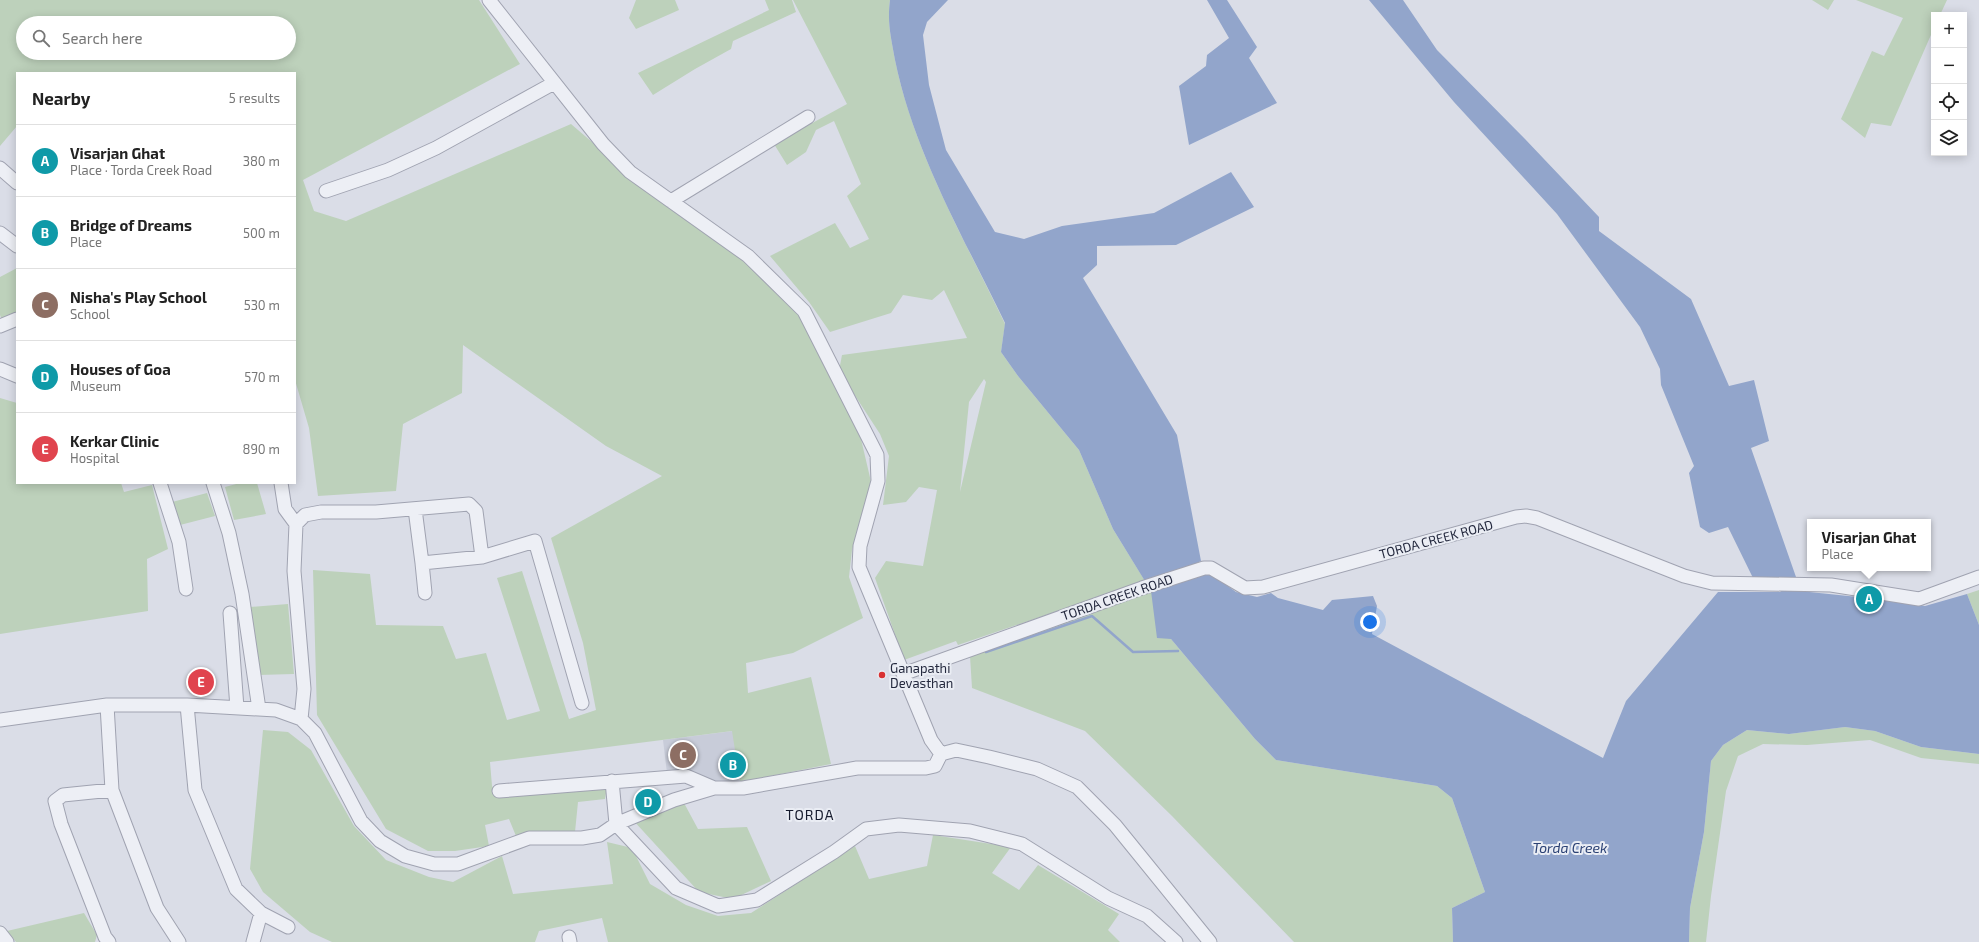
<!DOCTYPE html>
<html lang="en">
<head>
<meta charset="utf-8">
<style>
	body { margin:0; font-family:"Exo 2",sans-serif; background:#f2f2f2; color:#222 }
	.controls { position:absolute; right:12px; top:12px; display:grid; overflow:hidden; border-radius:0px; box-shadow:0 2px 10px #0003 }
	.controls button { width:36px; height:36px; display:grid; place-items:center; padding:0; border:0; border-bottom:1px solid #e0e0e0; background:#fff; color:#222; font:20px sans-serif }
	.you { position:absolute; left:1370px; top:622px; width:14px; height:14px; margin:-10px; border:3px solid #fff; border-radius:50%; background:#1a73e8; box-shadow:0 0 0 6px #1a73e833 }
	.badge { display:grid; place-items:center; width:26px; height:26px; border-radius:50%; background:#d93233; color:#fff; font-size:13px; font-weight:700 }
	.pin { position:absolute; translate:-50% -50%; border:2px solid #fff; box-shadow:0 1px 4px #0006 }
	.popup { position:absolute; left:1807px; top:519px; width:124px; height:52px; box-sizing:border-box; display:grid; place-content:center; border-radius:0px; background:#fff; filter:drop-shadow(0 1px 3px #0005); font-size:13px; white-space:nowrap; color:#767676 }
	.popup b { font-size:15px; color:#222 }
	.popup::after { content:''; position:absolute; left:50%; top:100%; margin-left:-8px; border:8px solid transparent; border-top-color:#fff }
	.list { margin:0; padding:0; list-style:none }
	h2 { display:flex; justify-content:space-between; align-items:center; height:52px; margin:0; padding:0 16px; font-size:17px }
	h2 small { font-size:13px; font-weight:400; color:#767676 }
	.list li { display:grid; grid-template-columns:26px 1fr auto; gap:12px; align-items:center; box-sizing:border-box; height:72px; padding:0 16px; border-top:1px solid #e0e0e0 }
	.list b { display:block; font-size:15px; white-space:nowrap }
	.list p { margin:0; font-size:13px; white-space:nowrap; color:#767676 }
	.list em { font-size:13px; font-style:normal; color:#767676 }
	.icon { flex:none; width:22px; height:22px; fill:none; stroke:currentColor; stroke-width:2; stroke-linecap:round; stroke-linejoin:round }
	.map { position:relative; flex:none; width:1979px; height:942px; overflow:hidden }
	.search { position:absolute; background:#fff; box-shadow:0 2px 10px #0003; left:16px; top:16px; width:280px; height:44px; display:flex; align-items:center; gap:10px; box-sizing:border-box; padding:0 14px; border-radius:22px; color:#767676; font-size:15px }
	.panel { position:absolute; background:#fff; box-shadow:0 2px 10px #0003; left:16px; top:72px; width:280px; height:412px; border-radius:0px }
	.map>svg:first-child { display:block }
</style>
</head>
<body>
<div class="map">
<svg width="1979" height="942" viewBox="0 0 1979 942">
	<rect width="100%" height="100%" fill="#dadde7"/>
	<path fill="#c8ccd9" d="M733 731 740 782 722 784 703 776 685 771 667 773 663 740Z"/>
	<path fill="#bdd1bb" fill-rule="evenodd" d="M0 0H479L520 64 303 180 314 211 346 221 571 124 669 208 742 259 799 311 861 439 872 486 852 550 849 577 863 618 793 653 746 663 748 693 811 677 831 764 740 782 732 731 490 762 492 786 500 798 607 788 605 799 578 802 575 832 516 836 509 819 485 825 489 846 455 851H428L386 829 317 715 313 570 370 574 376 625 443 626 456 659 486 653 507 720 540 711 497 578 522 571 569 719 596 710 583 643 551 538 662 476 606 446 463 345 462 393 403 424 396 491 318 496 309 428 295 380V73H17V126L0 146ZM23 23H289V53H23Z
		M636 0H675L679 10 636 29 629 18Z
		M765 0H792L796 12 733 41 731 49 695 69 653 95 638 73 769 10Z
		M793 0H890C887 23 891 37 895 60 914 153 964 238 1005 324L1001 352 1018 376 1079 450 1113 529 1145 581 958 645 956 641 904 660 875 578 886 561 923 566 937 490 919 487 906 502 883 505 889 456 880 434 839 371 842 355 967 338 944 290 932 300 903 295 891 313 830 332 809 302 770 256 835 223 850 248 869 239 847 196 861 184 834 121 816 130 806 152 787 165 774 144 847 104ZM984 379 986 382 960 492 969 402Z
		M1812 0H1834L1828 10Z
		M1856 0H1947L1940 15H1934V28L1891 126 1871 123 1865 138 1841 119 1872 51 1884 56 1903 18Z
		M17 268V313L2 320 0 315V277Z
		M0 398 17 403V483H121L124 492 152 485 168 549 147 559 148 611 0 634Z
		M240 483H257L266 514 234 520 225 487Z
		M207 493 215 516 180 525 172 502Z
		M1979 590V625L1967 594Z
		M1151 591 1171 639 1255 739 1276 760 1437 786 1452 798 1485 892 1452 908 1453 942H1294L1172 816 1085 731 972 688 970 656Z
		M288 604 294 674 258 675 250 607Z
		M1845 727 1875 731 1921 747 1979 754V764L1921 758 1870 740 1807 745 1763 744 1738 756 1726 791 1711 896 1706 942H1689L1690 908 1704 832 1711 761 1723 745 1747 730 1789 734Z
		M263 730 288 732 311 750 354 826 386 860 429 877 453 882 502 856 513 894 613 884 607 842 632 848 650 884 686 905 718 916 751 913 855 846 869 879 927 866 933 835 1011 847 992 873 1019 890 1038 865 1119 914 1108 930 1120 942H608L602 918 539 931 535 942H332L310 932 263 892 250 869Z
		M684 803 698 829 747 827 771 881 733 899 699 892 632 819Z
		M84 913 97 935 95 942H16L7 931Z"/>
	<path fill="#92a5cb" d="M890 0H948L927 22 923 35 929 85 946 150 995 232 1024 239 1062 226 1154 213 1231 172 1254 207 1176 245 1097 246V265L1083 278 1177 435 1201 561 1182 570 1210 573 1236 592 1257 597 1271 593 1278 598 1323 610 1332 600 1373 596 1377 606 1372 634 1603 758 1626 701 1718 592H1780L1783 590 1753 578 1728 527 1709 533 1700 527 1689 473 1694 466 1661 385 1660 369 1640 327 1557 214 1454 102 1369 0H1403L1437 50 1525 139 1599 217V231L1691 299 1729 386 1754 380 1769 441 1751 448 1796 577 1789 578 1790 590 1858 597 1859 599 1878 602 1879 598 1925 606 1967 594 1979 625V754L1921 747 1875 731 1845 727 1789 734 1747 730 1723 745 1711 761 1704 832 1690 908 1689 942H1453L1452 908 1485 892 1452 798 1437 786 1276 760 1255 739 1171 639 1157 638 1151 591 1113 529 1079 450 1018 376 1001 352 1005 323C964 238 914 153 895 60 891 37 887 23 890 0Z
		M1207 0H1227L1257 47 1249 58 1277 103 1189 145 1179 86 1206 66 1207 55 1229 38Z"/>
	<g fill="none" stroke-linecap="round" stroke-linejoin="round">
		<path stroke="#92a5cb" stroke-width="2.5" d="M986 652 1092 616 1133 652 1178 651"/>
		<defs>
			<path id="minor" d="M489 0 603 144 630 172 748 256 804 311 877 455 878 481 860 546 859 567 931 740 941 754
				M0 168 17 183
				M326 191 388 170 436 148 554 83
				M671 201 808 117
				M0 233 17 246
				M0 326 17 319
				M0 369 17 376
				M160 483 179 542 186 589
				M213 483 229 533 242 594 259 709
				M281 483 285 509 296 524
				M415 509 422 563
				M425 593 422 563 482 557
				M230 613 237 708
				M903 674 1142 588 1204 568H1211L1245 588 1263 587 1516 517 1526 516 1537 518 1684 576 1712 583 1831 585 1919 599 1979 577
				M107 705 112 790 157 908 179 942
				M187 705 195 790 236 889 261 913 288 927
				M301 719 304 689 294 571 296 524 305 515 321 512H376L469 504 476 511 482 557 535 541 582 703
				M0 720 107 705H187L276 710 301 719 315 733 361 821 380 841 405 856 434 864H458L529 838H582L600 835 616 824 674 800 714 788H743L857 768H926L935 766 941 754 956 750 989 757 1037 769 1077 787 1115 825 1210 942
				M612 781 616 824 676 888 718 906 757 900 834 852 866 829 899 825 970 831 1022 844 1108 898 1147 916 1176 942
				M499 791 686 776 714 788
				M0 933 7 942
				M569 937 570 942
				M109 942 105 937 61 824 55 801 63 795 112 790
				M253 942 261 913"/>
		</defs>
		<use href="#minor" stroke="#a0a3b1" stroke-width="15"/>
		<use href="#minor" stroke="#edeff5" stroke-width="13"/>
	</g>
	<circle fill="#d93233" stroke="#eaedf4" stroke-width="1.5" cx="882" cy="675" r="4"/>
	<g text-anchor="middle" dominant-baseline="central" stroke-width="4" stroke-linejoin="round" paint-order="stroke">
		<g font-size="13" fill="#24293e" stroke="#eaedf4">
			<text transform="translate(1436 539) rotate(-15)">TORDA CREEK ROAD</text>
			<text transform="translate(1117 597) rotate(-19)">TORDA CREEK ROAD</text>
		</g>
		<g font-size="13" fill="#24293e" stroke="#eaedf4" text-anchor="start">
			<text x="890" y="668">Ganapathi<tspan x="890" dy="15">Devasthan</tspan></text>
		</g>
		<g font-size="14" letter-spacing="1" fill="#161b2e" stroke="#eaedf4">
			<text x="810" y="814">TORDA</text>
		</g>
		<g font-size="14" font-style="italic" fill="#2b4174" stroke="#eaedf4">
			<text x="1570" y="847">Torda Creek</text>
		</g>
	</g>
</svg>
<div class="controls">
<button>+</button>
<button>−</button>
<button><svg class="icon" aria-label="locate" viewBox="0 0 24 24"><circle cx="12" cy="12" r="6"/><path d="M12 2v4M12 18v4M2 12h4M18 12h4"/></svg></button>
<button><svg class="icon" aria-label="layers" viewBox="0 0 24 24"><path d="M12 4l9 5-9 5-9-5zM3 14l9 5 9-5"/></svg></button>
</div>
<div class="you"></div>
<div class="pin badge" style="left:1869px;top:599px;background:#0f9aa8">A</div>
<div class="popup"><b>Visarjan Ghat</b>Place</div>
<div class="pin badge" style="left:733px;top:765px;background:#0f9aa8">B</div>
<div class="pin badge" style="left:683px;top:755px;background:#8d6e63">C</div>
<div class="pin badge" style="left:648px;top:802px;background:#0f9aa8">D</div>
<div class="pin badge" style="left:201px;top:682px;background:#e0444e">E</div>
<div class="search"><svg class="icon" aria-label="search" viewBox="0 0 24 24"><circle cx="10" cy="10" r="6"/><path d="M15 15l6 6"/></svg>Search here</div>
<section class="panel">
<h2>Nearby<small>5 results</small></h2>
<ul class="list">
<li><span class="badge" style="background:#0f9aa8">A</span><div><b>Visarjan Ghat</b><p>Place · Torda Creek Road</p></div><em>380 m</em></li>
<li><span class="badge" style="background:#0f9aa8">B</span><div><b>Bridge of Dreams</b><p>Place</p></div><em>500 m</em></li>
<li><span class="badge" style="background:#8d6e63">C</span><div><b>Nisha's Play School</b><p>School</p></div><em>530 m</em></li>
<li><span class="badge" style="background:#0f9aa8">D</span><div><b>Houses of Goa</b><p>Museum</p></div><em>570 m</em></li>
<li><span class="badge" style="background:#e0444e">E</span><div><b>Kerkar Clinic</b><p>Hospital</p></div><em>890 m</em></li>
</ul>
</section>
</div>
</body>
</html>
